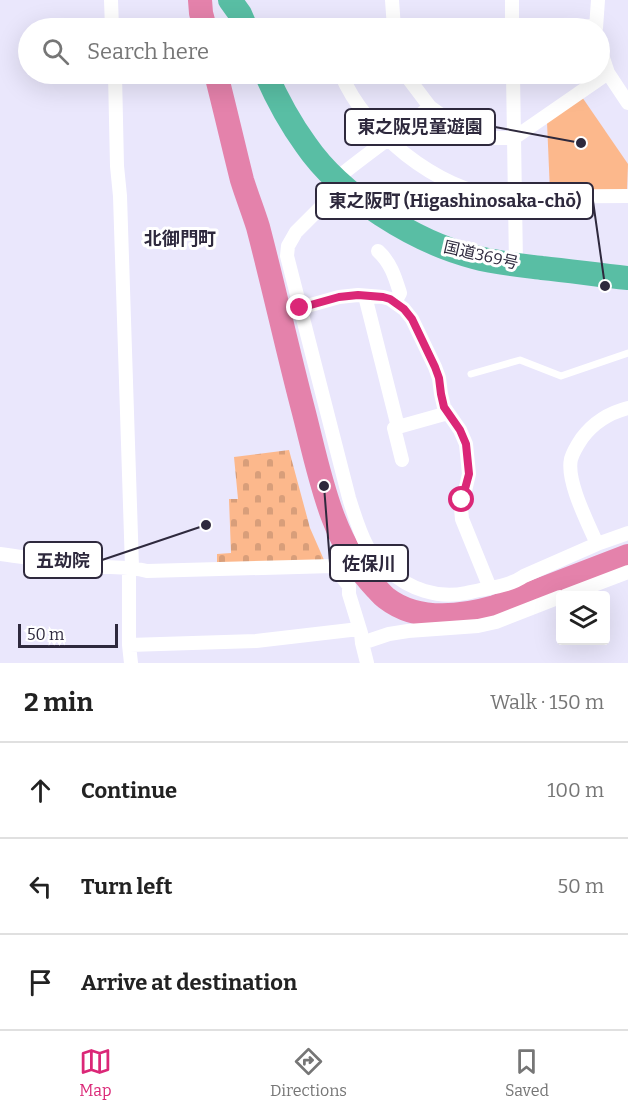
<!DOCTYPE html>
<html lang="en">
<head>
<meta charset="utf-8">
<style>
	body { margin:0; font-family:Bitter,"Noto Sans JP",serif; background:#f6f6f6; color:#222 }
	.controls { position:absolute; right:18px; bottom:18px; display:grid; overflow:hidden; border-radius:6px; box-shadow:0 6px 24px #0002 }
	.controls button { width:54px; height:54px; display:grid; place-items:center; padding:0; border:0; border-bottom:2px solid #e0e0e0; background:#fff; color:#222; font:30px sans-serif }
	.scale { position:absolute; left:18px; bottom:15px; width:100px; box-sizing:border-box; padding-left:6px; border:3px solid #2e293d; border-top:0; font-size:16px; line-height:21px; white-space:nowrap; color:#2e293d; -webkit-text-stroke:4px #fff; paint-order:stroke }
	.stop { position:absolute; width:18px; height:18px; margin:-14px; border:4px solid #db2777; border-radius:50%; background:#fff }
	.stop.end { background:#db2777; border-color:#fff; box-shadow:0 2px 6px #0008 }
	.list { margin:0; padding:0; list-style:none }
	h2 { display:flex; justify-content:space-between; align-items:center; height:78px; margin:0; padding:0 24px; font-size:26px }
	h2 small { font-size:20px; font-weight:400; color:#767676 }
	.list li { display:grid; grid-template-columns:39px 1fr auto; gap:18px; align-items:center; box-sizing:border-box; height:96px; padding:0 24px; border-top:2px solid #e0e0e0 }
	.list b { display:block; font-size:22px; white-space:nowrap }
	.list em { font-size:20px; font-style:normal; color:#767676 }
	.icon { flex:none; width:33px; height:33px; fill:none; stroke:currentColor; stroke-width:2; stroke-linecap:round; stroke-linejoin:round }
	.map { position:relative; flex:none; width:628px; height:663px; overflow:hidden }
	.search { position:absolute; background:#fff; box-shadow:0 6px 24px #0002; left:18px; right:18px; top:18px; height:66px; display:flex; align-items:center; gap:15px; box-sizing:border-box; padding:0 21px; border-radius:33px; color:#767676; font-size:22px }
	.sheet { height:366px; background:#fff }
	nav { display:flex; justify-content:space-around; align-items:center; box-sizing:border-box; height:84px; border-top:2px solid #e0e0e0; background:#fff; font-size:16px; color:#767676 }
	nav a { display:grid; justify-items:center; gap:3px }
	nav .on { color:#db2777 }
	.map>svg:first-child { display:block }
</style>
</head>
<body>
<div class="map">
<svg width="628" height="663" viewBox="0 0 628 663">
	<defs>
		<pattern id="cemetery-stones" width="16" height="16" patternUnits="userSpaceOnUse" patternTransform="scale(1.5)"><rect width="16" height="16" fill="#fcb88c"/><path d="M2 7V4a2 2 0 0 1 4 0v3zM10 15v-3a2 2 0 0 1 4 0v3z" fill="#d89e7a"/></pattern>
	</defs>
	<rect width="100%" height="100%" fill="#eae7fc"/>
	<path fill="#fcb88c" d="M582 97 628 164 627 190 550 192 547 122Z"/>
	<path fill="url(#cemetery-stones)" d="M289 450 310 528 324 560 217 565V554L231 553 229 499H238L234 457Z"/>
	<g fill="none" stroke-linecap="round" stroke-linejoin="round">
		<path stroke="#e482ab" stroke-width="24" d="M200 0 201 13 205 28
			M216 74C225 109 233 144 242 180 247 196 253 211 258 227 274 288 287 348 303 409 319 470 330 541 376 588 379 591 382 595 386 598 417 622 460 617 495 607L628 556"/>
		<path stroke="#fff" stroke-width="7" d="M471 374 520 360 561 376 628 353"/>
		<path stroke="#fff" stroke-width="14" d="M111 0 112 28
			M392 0 394 28
			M512 0V28
			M504 28 596 26
			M596 28 598 0
			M600 49 608 73 628 103
			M115 74 117 166 120 196 132 567 129 574V645L131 663
			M341 74C365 132 437 190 500 197 514 198 528 197 541 197 570 196 599 196 628 196
			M405 74 430 107 451 122 466 130 478 136 491 138H514L608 73
			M513 74 516 264
			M336 179C366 154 399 132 430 107
			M343 185 296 232 288 246 287 256 349 498C354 514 359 531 367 546 372 555 380 563 388 570 409 589 438 599 466 593 471 592 475 591 480 590 495 587 511 585 524 576L597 544 628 533
			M378 251C391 263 395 277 400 293L395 302
			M365 296 398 427 448 413
			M300 308 339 297 358 295 383 297 390 299 404 309 412 319 435 367 439 378 441 394 444 407 460 430 466 444 469 474 461 508 462 519 490 588
			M398 427 394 428 402 460
			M597 544C588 523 566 481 571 459 573 452 578 444 582 438 594 422 608 413 628 408
			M0 554C30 558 60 563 90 566 109 568 128 566 147 571L333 566 349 586V594L361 633 362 643 367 663
			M336 569 368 548
			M565 596 628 572
			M362 643 389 634 408 631 478 626 496 622 560 597
			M129 645 256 641 359 629"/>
		<path stroke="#59bea4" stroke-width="24" d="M230 0 240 14 246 28
			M266 74C277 99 290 123 306 145 341 196 415 242 474 257 496 263 519 265 542 268 571 271 599 275 628 278"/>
	</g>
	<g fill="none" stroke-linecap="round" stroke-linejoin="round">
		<path stroke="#db2777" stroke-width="8" d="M300 308 339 297 358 295 383 297 390 299 404 309 412 319 435 367 439 378 441 394 444 407 460 430 466 444 469 474 462 500"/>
	</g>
	<g text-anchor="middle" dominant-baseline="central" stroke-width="6" stroke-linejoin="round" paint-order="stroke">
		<g font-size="16" fill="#2e293d" stroke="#fff">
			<text transform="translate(481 255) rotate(13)">国道369号</text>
		</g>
		<g font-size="18" font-weight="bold" fill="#2e293d" stroke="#fff">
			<text x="180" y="239">北御門町</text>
		</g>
	</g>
	<path fill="none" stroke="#2e293d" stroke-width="2" d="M581 143L495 127M605 286L593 201M206 525L102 560M324 486L330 563"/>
	<g fill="#2e293d" stroke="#fff" stroke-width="2">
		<circle cx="581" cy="143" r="6"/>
		<circle cx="605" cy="286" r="6"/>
		<circle cx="206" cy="525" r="6"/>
		<circle cx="324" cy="486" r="6"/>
	</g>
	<g fill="#fff" stroke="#2e293d" stroke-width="2">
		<rect x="345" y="109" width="150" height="36" rx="6"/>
		<rect x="316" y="183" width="277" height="36" rx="6"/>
		<rect x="24" y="542" width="78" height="36" rx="6"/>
		<rect x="330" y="545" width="78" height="36" rx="6"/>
	</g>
	<g font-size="18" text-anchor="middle" font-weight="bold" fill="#2e293d">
		<text x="420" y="133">東之阪児童遊園</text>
		<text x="455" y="207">東之阪町 (Higashinosaka-chō)</text>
		<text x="63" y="567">五劫院</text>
		<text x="369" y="570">佐保川</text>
	</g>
</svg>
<div class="controls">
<button><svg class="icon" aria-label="layers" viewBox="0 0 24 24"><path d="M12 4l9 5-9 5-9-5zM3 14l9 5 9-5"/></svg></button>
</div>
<div class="scale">50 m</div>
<div class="stop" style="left:462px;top:500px"></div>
<div class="stop end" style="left:300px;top:308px"></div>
<div class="search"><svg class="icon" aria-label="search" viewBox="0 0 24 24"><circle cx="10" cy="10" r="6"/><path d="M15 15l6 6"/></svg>Search here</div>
</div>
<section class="sheet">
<h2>2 min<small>Walk · 150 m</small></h2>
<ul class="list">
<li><svg class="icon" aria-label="ahead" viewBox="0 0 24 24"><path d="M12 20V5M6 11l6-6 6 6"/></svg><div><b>Continue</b></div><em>100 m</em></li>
<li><svg class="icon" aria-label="left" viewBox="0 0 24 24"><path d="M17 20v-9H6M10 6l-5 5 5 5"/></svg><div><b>Turn left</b></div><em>50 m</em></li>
<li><svg class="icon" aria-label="arrive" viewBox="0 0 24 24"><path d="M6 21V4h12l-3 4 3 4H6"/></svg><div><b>Arrive at destination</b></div></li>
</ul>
</section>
<nav>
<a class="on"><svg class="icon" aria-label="map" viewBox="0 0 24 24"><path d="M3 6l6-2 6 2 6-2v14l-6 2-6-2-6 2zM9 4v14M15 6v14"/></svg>Map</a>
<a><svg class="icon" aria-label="directions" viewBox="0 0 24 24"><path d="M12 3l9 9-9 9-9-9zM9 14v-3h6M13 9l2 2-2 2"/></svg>Directions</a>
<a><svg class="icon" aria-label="saved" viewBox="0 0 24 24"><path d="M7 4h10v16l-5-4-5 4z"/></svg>Saved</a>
</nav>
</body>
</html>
